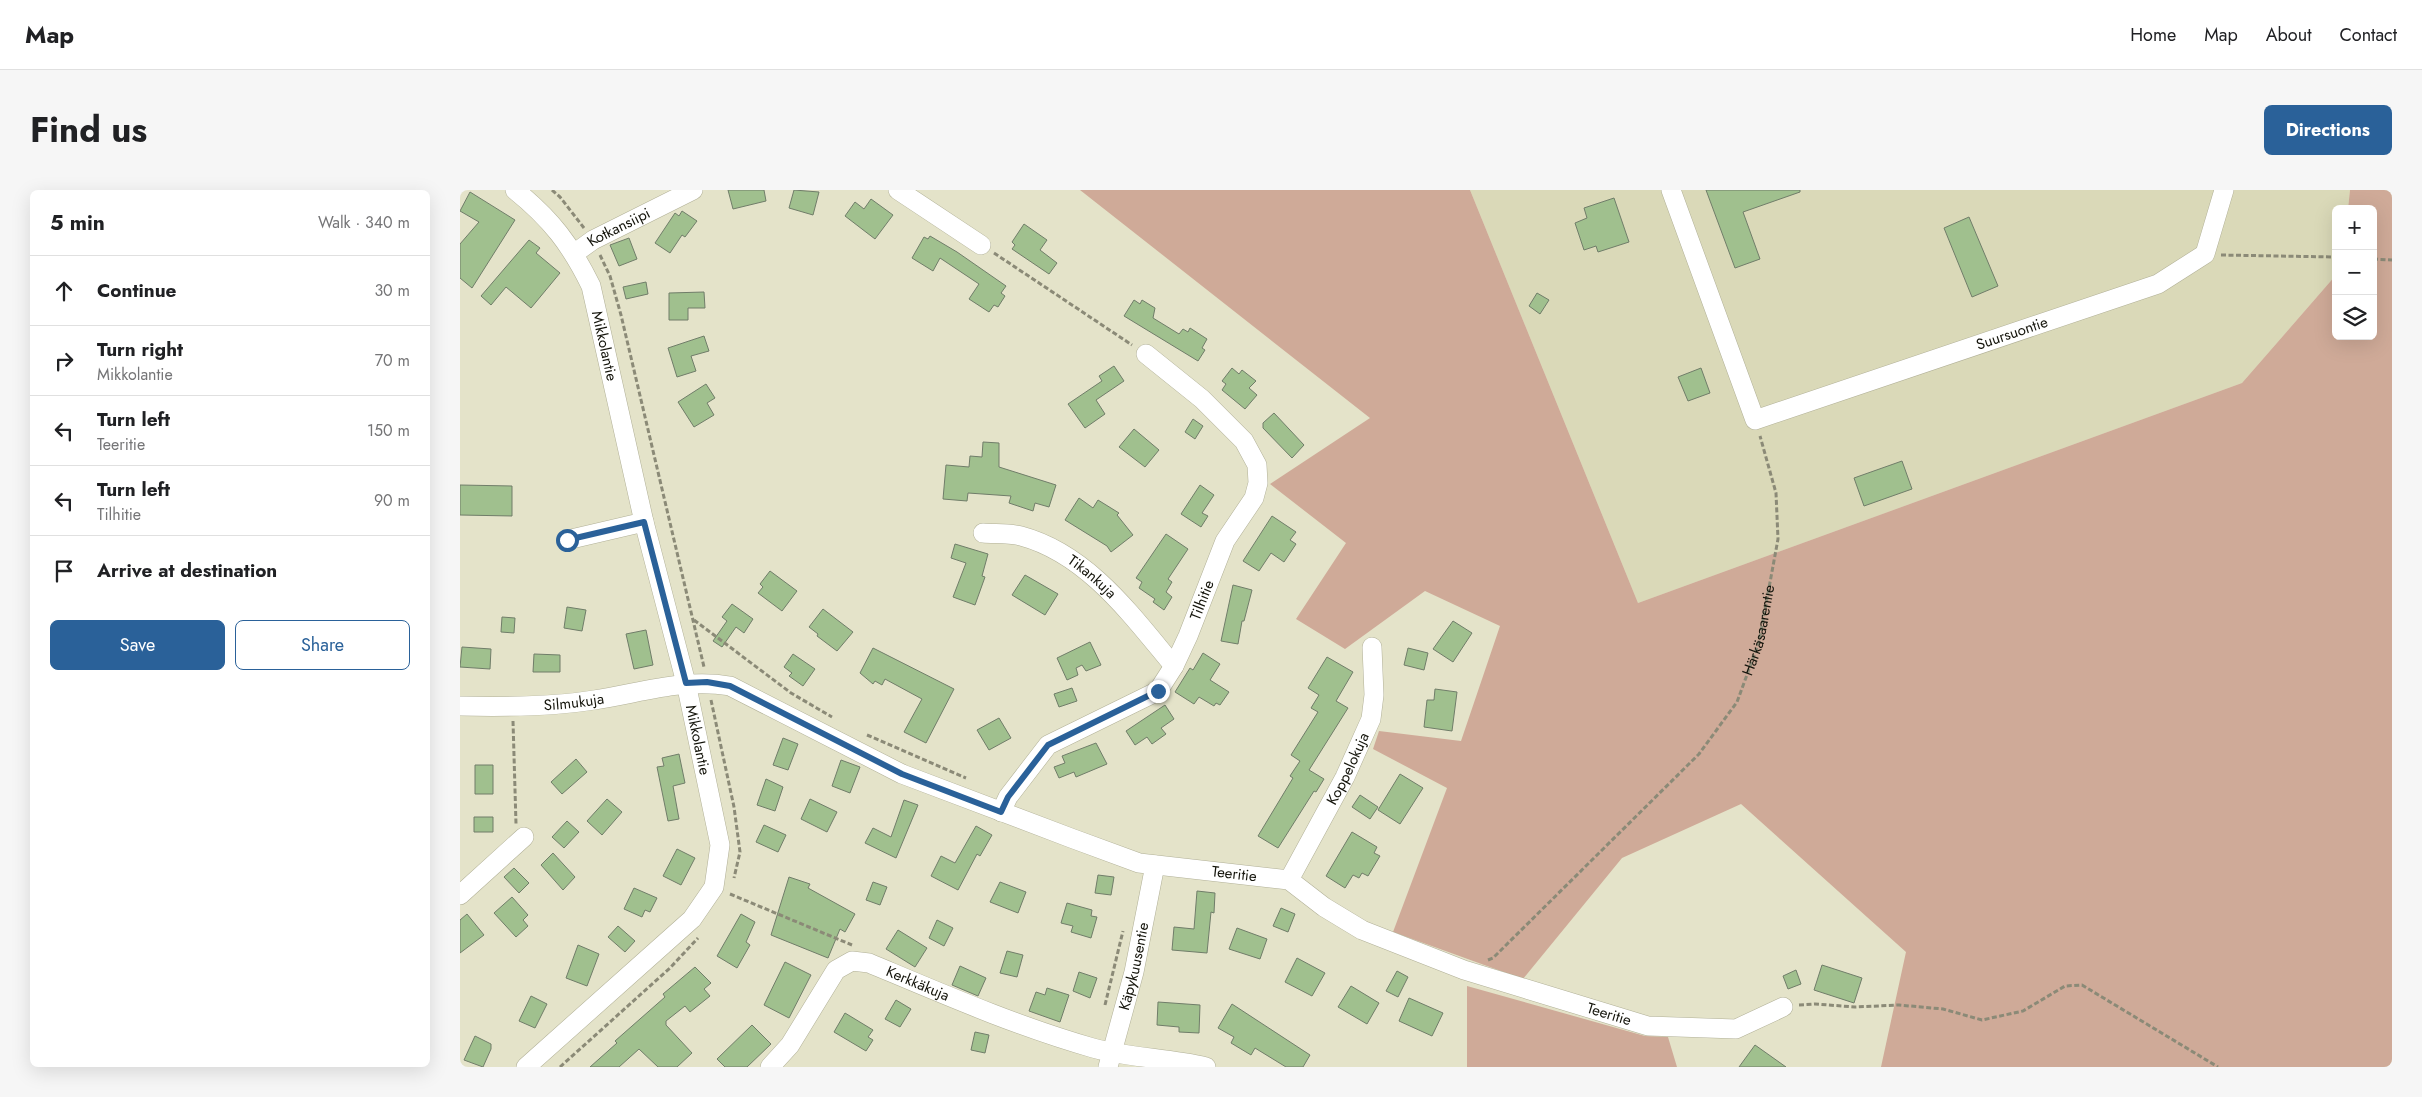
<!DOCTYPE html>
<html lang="en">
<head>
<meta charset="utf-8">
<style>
	body { margin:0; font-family:Jost,sans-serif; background:#f6f6f6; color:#202124 }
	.controls { position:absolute; right:15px; top:15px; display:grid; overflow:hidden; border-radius:8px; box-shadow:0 5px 20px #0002 }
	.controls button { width:45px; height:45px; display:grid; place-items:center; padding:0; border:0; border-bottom:1px solid #e0e0e0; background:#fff; color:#202124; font:25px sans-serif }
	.stop { position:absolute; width:15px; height:15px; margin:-11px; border:4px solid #2a6199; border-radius:50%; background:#fff }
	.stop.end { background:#2a6199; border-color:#fff; box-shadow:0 1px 5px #0008 }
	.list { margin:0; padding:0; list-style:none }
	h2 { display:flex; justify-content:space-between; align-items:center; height:65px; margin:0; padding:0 20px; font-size:21px }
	h2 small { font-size:16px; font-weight:400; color:#757577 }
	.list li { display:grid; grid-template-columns:32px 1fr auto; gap:15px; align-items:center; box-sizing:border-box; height:70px; padding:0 20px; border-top:1px solid #e0e0e0 }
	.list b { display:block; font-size:19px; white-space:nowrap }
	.list p { margin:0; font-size:16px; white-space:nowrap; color:#757577 }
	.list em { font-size:16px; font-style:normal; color:#757577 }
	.actions { display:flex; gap:10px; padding:15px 20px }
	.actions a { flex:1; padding:11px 0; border:1px solid #2a6199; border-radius:8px; text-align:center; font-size:18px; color:#2a6199 }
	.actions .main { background:#2a6199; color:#fff }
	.icon { flex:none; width:28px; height:28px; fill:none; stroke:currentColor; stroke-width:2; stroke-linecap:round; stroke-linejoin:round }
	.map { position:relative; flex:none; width:1932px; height:877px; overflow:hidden; border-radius:8px }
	header { display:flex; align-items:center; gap:30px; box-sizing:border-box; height:70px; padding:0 25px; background:#fff; border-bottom:1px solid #e0e0e0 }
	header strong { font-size:24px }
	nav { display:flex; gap:28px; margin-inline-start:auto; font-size:18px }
	.intro { display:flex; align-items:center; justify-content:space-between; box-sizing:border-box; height:120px; padding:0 30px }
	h1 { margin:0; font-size:35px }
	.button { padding:12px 22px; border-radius:8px; background:#2a6199; color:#fff; font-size:18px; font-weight:700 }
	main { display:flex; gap:30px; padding:0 30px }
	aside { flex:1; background:#fff; border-radius:8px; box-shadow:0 5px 20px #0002 }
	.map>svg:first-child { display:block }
</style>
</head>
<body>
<header>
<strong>Map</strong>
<nav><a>Home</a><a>Map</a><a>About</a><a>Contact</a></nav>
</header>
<div class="intro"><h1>Find us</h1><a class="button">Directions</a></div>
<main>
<aside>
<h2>5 min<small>Walk · 340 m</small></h2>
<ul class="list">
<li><svg class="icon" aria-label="ahead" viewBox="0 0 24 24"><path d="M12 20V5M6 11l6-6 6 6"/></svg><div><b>Continue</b></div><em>30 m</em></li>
<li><svg class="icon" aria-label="right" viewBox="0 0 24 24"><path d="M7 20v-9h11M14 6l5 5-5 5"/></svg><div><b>Turn right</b><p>Mikkolantie</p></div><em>70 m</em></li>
<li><svg class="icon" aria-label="left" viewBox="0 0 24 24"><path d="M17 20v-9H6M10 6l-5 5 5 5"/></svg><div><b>Turn left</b><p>Teeritie</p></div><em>150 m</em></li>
<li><svg class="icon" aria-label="left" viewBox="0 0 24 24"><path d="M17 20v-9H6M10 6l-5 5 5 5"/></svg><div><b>Turn left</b><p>Tilhitie</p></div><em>90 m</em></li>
<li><svg class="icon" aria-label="arrive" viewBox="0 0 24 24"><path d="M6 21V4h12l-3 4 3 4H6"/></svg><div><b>Arrive at destination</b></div></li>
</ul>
<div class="actions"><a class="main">Save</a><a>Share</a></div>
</aside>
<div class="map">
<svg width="1932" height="877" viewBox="0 0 1932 877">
	<rect width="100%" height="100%" fill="#e4e3c9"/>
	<path fill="#dad9b8" d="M1010 0H1890L1888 19H1876V85L1782 193 1178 413Z"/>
	<path fill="#cfaa98" d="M620 0H1010L1178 413 1782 193 1876 85V146H1913V19H1888L1890 0H1932V877H1421L1446 762 1281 614 1162 668 1063 789 933 742 987 598 913 559 919 541 1001 551 1040 436 965 401 885 459 836 429 886 353 810 294 910 228Z
		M1007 796 1185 846 1208 847 1217 877H1007Z"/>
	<path fill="#a0c08e" stroke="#707d69" d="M268 0H304L306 11 273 19Z
		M334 0 359 2 353 25 329 18Z
		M1246 0H1340V2L1283 22 1300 69 1275 78Z
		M10 2 55 30 12 98 0 88V54L19 32 0 21Z
		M1154 8 1169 52 1138 62 1136 56 1124 60 1115 33 1127 28 1124 18Z
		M411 9 433 25 415 49 385 26 395 12 404 19Z
		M222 21 237 31 225 47 222 45 210 63 195 53 215 23 219 26Z
		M1509 27 1538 96 1512 107 1484 38Z
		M564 34 587 50 580 60 597 73 589 84 552 59 555 55 552 52Z
		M470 46 497 62 546 96 541 103 545 106 538 117 534 115 529 122 509 109 519 94 480 68 473 81 452 68 464 47 468 49Z
		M169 48 177 69 159 76 150 55Z
		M69 50 80 58 76 63 100 83 71 118 46 97 31 115 21 106Z
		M186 92 188 104 166 109 163 97Z
		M244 102 245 118H228V130H209V103Z
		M1077 103 1089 110 1080 124 1069 116Z
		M674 110 680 114 682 110 695 118 693 128 719 144 723 139 728 142 730 138 747 149 742 158 745 160 738 171 664 126Z
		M244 146 249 161 231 166 236 181 217 187 208 158Z
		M654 176 664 191 636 210 645 224 625 238 608 214 642 191 639 186Z
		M772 178 779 184 782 180 796 191 789 198 797 205 785 219 762 200 766 194 762 191Z
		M1241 178 1250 203 1228 211 1218 187Z
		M246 194 255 208 247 213 254 225 234 237 218 212Z
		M814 223 844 255 832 268 803 238V233Z
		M733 229 743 236 735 249 725 242Z
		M674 239 699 260 685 277 659 257Z
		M523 252 539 253V277L596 295 589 317 575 313 573 321 549 313 551 306 508 303 507 311 483 309 486 275 509 277 510 266 522 267Z
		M1442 271 1452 299 1404 316 1394 288Z
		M0 295 52 296V326L0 325Z
		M740 295 754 305 742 323 748 326 741 337 721 324Z
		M619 308 633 318 638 310 659 323 657 325 673 345 651 362 647 356 605 330Z
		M812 326 836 342 830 350 836 354 824 372 811 363 799 381 783 371Z
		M706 344 728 359 708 389 712 392 706 402 712 407 704 420 693 412 695 409 679 398 682 392 676 388Z
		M495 354 528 364 522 386 525 387 515 415 493 407 506 373 491 368Z
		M310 381 337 401 322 421 298 403 303 397 300 394Z
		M565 385 598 404 585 425 552 405Z
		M773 395 792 400 784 431H782L778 454 761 451Z
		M272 414 293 429 284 443 276 437 262 457 253 451 267 431 262 427Z
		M107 417 126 420 122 441 104 438Z
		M363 419 393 442 377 461 357 446 358 444 349 437Z
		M42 427 55 428 54 443 41 442Z
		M993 431 1012 443 993 472 973 459Z
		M186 440 193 475 174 479 166 444Z
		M630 452 641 475 626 481 622 475 616 478 618 485 607 490 597 468Z
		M2 457 31 459 30 479 0 477Z
		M413 458 494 499 466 553 444 542 462 509 425 489 422 495 415 491 413 494 400 483Z
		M948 458 968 463 964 480 944 475Z
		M743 463 760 474 750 490 769 502 760 515 756 513 754 516 739 507 734 514 715 502 730 478 733 480Z
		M74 464 100 465V482H73Z
		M333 464 355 479 343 496 329 486 332 483 324 477Z
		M867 467 893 482 876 511 888 518 849 580 864 589 856 602 854 601 818 658 798 646 833 588 830 586 840 571 831 565 858 522 851 518 859 505 848 498Z
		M612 498 617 511 599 517 594 504Z
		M975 499 997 502 992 541 964 537 967 510H974Z
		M705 515 714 529 701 538 706 544 692 554 687 547 675 555 666 541Z
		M539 528 551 548 529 560 517 540Z
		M323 548 338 554 328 580 313 575Z
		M636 553 647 574 616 587 614 582 599 588 594 577 605 573 602 566Z
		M219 564 225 593 213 596 219 629 208 631 197 577 204 576 202 568Z
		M116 569 127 582 102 604 91 592Z
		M381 570 400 577 390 603 372 596Z
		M15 575H33V604H15Z
		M940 584 963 598 940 634 918 620Z
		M306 589 323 597 315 621 297 615Z
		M900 605 918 617 910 629 892 617Z
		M147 609 162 622 142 645 127 631Z
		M350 609 377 622 367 642 341 629Z
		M444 610 458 615 436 668 405 653 413 638 431 647Z
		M14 627H33V642H14Z
		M107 631 119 642 104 658 92 647Z
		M304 635 326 645 318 662 296 652Z
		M516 636 532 645 520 666 517 664 498 700 471 686 481 666 495 673Z
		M892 642 917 657 914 663 920 666 908 686 902 683 899 688 893 685 885 698 866 686Z
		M217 659 235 668 221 695 203 686Z
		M93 663 115 687 103 700 81 675Z
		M54 678 69 693 59 703 44 687Z
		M638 685 654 687 651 705 635 703Z
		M329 687 350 694 348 698 395 724 385 742 380 739 368 768 311 745Z
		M413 692 427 697 420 715 406 710Z
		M540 692 566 702 558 723 530 712Z
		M174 698 197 708 190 722 185 720 182 727 164 719Z
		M737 701 755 703 754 723 751 722 747 763 712 760 714 737 734 739Z
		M52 707 68 725 63 730 68 736 56 747 34 723Z
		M607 713 632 720 631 726 637 727 631 748 611 742 613 736 601 733Z
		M821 718 835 724 828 742 813 736Z
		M7 724 24 745 0 763V730Z
		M281 724 295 732 286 752 290 755 277 778 257 766Z
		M477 730 493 738 484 756 469 748Z
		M158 736 175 751 165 762 148 747Z
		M777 738 807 749 800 769 769 759Z
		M438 740 467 758 455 777 426 759Z
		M118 755 139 764 127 796 106 788Z
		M547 761 563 765 557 787 540 783Z
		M837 768 865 783 852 806 825 792Z
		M325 772 351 785 329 828 304 815Z
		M1362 775 1402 788 1394 813 1354 800Z
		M500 776 526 788 518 806 492 795Z
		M235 777 251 793 244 799 250 806 230 822 225 816 206 831V835L232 863 217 877H198L179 859 159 877H130L157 853 155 851 205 807 203 804Z
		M1336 780 1341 794 1328 799 1323 786Z
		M937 781 948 787 938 807 926 801Z
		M619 782 637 788 630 808 613 801Z
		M891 796 919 813 907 834 878 817Z
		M587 798 609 805 600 832 569 821 576 802 585 805Z
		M71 806 87 814 75 838 59 831Z
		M949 808 983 823 972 846 939 831Z
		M436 810 451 819 440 837 425 829Z
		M698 812 740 815 739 843 719 842V837L697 835Z
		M772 814 850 865 843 877H826L795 858 791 865 771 853 774 847 758 838Z
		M385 823 413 840 408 847 413 850 406 861 374 842Z
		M292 835 311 854 287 877H265L257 869Z
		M515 842 529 845 525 863 511 860Z
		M15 846 31 854V859L23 877 4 870Z
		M1295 855 1326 877H1279Z"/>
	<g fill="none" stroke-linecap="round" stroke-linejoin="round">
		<defs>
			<g id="minor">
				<path id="s2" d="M55 0C91 29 111 55 131 96L184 332 226 493 260 655 254 697 232 729 66 877"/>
				<path d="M438 0 521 55"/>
				<path id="s3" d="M1211 0 1295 230 1698 94 1745 64 1764 0"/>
				<path id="s4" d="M115 63 133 50 233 0"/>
				<path id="s5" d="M523 343C535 344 549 343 561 346 628 364 672 426 714 476"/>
				<path d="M107 350 184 332"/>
				<path id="s6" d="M0 516C44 517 91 517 134 510 181 503 223 488 270 496L442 584 611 648 679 673 829 690 864 717 902 740 1004 780 1188 836 1276 839 1323 817"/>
				<path id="s7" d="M541 622 548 607 588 555 698 501 714 476 728 446 765 351 794 308 798 293 797 275 784 251 742 209 686 164"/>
				<path id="s8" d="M829 690 885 587 911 529 914 505 912 457"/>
				<path d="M0 705 64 647"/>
				<path id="s9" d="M310 877 330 855 376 780 392 771 409 773C483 804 556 836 633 858 669 868 709 868 746 877"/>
				<path id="s10" d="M648 877 674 782 695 675"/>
			</g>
		</defs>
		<use href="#minor" stroke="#b1b097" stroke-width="20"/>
		<g stroke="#8b8a77" stroke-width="3" stroke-dasharray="5 2.5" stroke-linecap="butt">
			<path d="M92 0 100 7 124 38"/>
			<path d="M534 63 672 155"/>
			<path d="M140 65 150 86 161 125 244 477"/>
			<path d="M1761 65 1876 67"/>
			<path d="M1913 69 1932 70"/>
			<path d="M234 430 331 503 372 527"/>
			<path d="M251 510 274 617 280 662 274 688"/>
			<path d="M53 531 56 634"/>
			<path d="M407 545 506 588"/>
			<path d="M270 704 392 755"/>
			<path id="s1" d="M1028 770 1033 768 1239 564 1277 512 1299 452 1318 349 1316 303 1300 246"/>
			<path d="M645 815 663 741"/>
			<path d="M1339 815 1355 814 1395 817 1439 815 1483 819 1522 830 1563 821 1605 796 1622 795 1758 877"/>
			<path d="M100 877 210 778 238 748"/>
		</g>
		<use href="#minor" stroke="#fff" stroke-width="19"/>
	</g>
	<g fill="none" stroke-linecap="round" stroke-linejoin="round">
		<path stroke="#2a6199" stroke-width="6" d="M107 350 184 332 226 493 247 492 270 496 442 584 541 622 548 607 588 555 698 501"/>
	</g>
	<g text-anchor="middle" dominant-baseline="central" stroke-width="4" stroke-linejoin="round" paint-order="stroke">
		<g font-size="15" fill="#14140b" stroke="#e4e3c9">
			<text stroke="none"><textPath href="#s4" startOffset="51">Kotkansiipi</textPath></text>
			<text stroke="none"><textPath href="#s3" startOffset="516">Suursuontie</textPath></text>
			<text stroke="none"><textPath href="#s2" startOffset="185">Mikkolantie</textPath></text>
			<text stroke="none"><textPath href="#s5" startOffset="121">Tikankuja</textPath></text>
			<text stroke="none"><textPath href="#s7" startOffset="306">Tilhitie</textPath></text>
			<text stroke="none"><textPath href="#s1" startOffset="435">Härkäsaarentie</textPath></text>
			<text stroke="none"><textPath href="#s6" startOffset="114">Silmukuja</textPath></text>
			<text stroke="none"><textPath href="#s2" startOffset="590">Mikkolantie</textPath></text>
			<text stroke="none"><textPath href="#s8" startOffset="126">Koppelokuja</textPath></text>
			<text stroke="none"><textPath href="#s6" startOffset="814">Teeritie</textPath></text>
			<text stroke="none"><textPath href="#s10" startOffset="104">Käpykuusentie</textPath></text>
			<text stroke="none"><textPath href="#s9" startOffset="206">Kerkkäkuja</textPath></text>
			<text stroke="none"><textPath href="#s6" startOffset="1219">Teeritie</textPath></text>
		</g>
	</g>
</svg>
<div class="controls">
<button>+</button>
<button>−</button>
<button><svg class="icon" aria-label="layers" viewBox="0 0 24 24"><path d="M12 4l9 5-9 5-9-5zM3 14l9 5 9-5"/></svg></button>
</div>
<div class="stop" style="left:107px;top:350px"></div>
<div class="stop end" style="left:698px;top:501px"></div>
</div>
</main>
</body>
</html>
